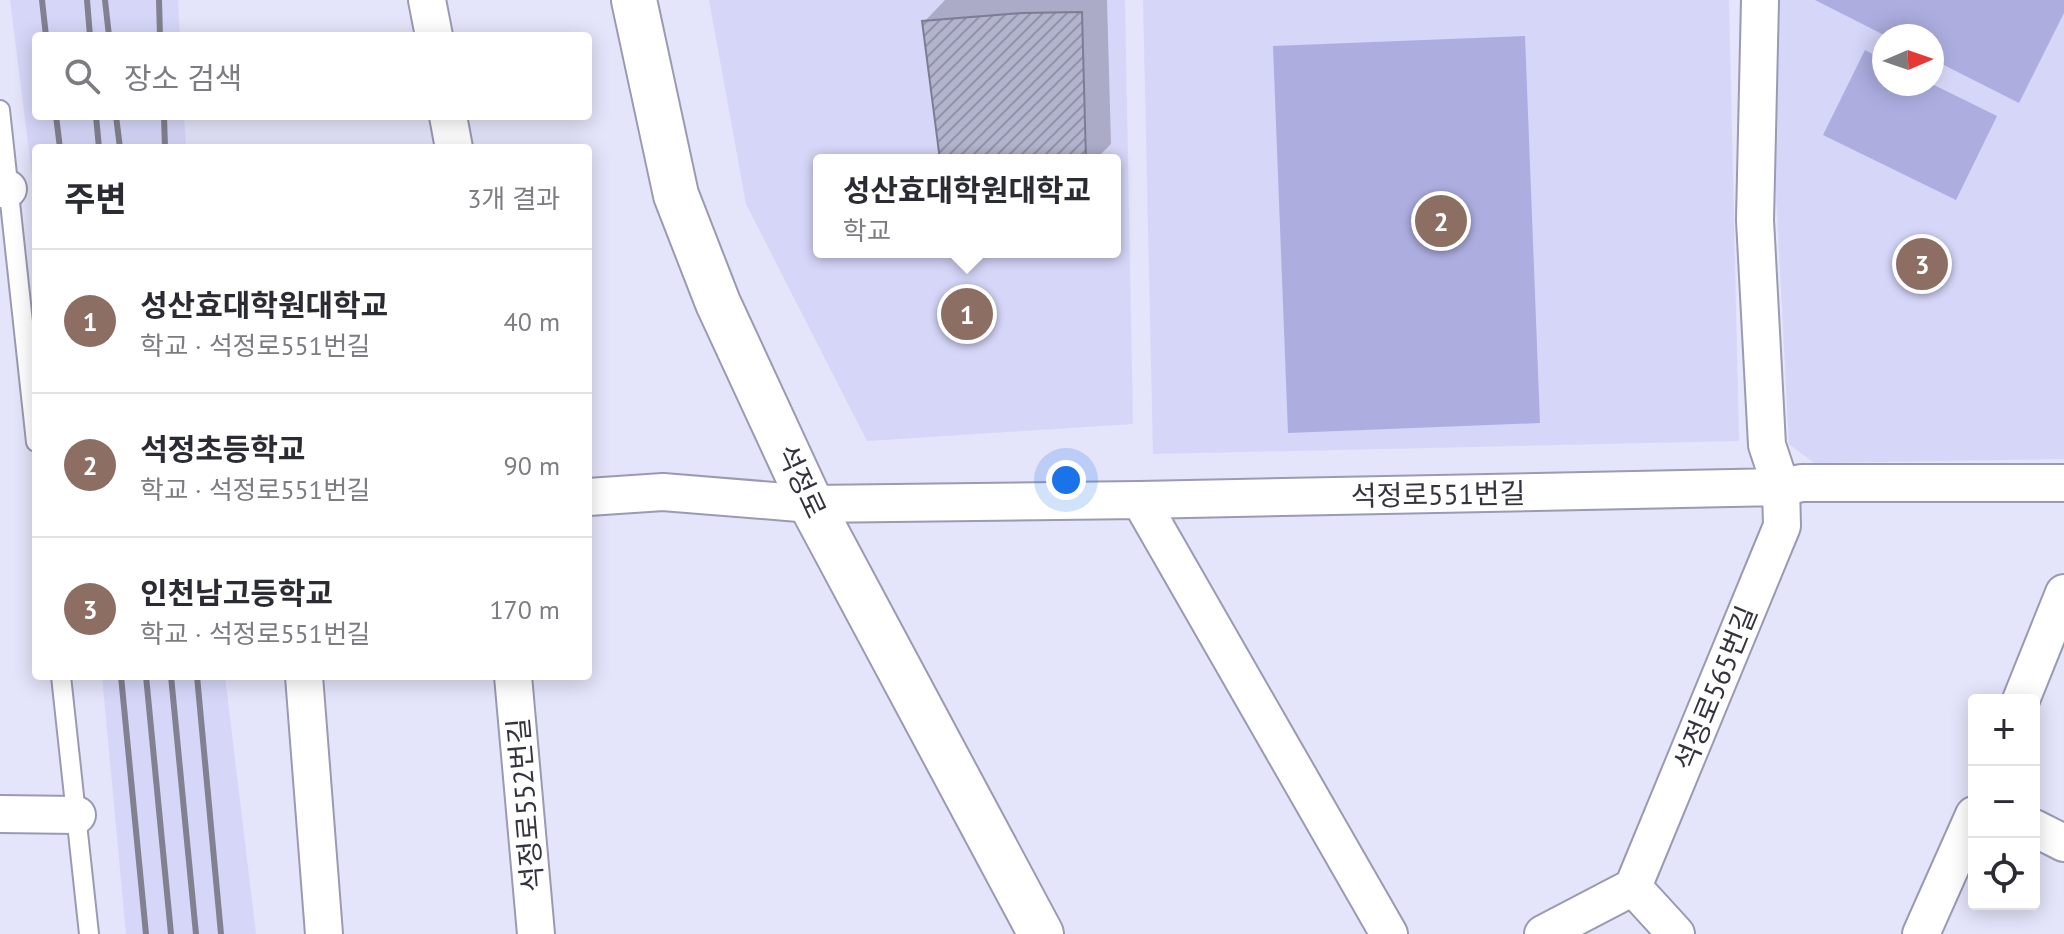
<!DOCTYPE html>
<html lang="ko">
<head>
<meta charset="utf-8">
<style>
	body { margin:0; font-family:"PT Sans","Noto Sans KR",sans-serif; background:#f2f2f3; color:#2b2b33 }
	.controls { position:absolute; right:24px; bottom:24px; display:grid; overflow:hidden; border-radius:8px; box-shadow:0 4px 20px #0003 }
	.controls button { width:72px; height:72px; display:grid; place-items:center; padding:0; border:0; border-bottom:2px solid #e1e1e2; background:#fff; color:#2b2b33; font:40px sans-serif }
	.compass { position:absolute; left:1872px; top:24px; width:72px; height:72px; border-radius:50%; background:#fff; box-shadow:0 4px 20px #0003; rotate:88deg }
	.you { position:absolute; left:1066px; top:480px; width:28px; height:28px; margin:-20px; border:6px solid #fff; border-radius:50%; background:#1a73e8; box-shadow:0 0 0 12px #1a73e833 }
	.badge { display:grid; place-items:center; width:52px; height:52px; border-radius:50%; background:#111827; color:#fff; font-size:26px; font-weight:700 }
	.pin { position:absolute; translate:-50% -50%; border:4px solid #fff; box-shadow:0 2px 8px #0006 }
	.popup { position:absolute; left:813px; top:154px; width:308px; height:104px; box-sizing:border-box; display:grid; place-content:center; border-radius:8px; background:#fff; filter:drop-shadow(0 2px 6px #0005); font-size:26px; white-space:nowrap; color:#7c7c81 }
	.popup b { font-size:30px; color:#2b2b33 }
	.popup::after { content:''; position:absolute; left:50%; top:100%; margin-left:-16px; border:16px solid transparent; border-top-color:#fff }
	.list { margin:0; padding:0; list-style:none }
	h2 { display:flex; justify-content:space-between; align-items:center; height:104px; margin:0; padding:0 32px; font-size:34px }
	h2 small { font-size:26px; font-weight:400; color:#7c7c81 }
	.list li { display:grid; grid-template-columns:52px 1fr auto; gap:24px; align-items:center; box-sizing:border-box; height:144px; padding:0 32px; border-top:2px solid #e1e1e2 }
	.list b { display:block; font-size:30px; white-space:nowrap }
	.list p { margin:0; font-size:26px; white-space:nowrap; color:#7c7c81 }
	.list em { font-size:26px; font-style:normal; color:#7c7c81 }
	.icon { flex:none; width:44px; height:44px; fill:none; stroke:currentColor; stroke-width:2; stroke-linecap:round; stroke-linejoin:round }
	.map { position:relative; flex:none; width:2064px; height:934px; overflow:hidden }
	.search { position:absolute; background:#fff; box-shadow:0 4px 20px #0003; left:32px; top:32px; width:560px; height:88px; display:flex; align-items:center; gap:20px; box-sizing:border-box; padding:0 28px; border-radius:8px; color:#7c7c81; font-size:30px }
	.panel { position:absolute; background:#fff; box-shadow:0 4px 20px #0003; left:32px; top:144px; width:560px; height:536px; border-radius:8px }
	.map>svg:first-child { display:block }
</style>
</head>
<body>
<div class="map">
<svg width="2064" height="934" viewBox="0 0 2064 934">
	<defs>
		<pattern id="building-hatch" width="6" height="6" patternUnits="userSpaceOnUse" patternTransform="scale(2)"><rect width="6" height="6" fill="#b2b3cd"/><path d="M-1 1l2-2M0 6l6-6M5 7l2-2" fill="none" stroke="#9292a8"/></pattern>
	</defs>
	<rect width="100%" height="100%" fill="#e4e4fa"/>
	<path fill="#d6d6f9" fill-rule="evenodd" d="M10 0H178L180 36H36V116H184L186 148H36V207Z
		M709 0H1125L1133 424 867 441 746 204ZM819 160H1115V252H819Z
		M1143 0H1729L1739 441 1153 454Z
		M1766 0H2064V459L1814 463 1789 444ZM1884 36H1932V84H1884Z
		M102 676H225L256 934H126Z"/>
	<path fill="#adade0" d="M1815 0H2064V13L2019 103 1932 59V36H1886Z
		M1525 36 1540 423 1288 433 1273 46Z
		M1865 50 1884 60V84H1932L1997 116 1956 200 1823 135Z"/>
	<path fill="#0003" d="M945 0H1107L1111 144 1095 160H942L924 22Z"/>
	<path fill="url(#building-hatch)" stroke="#7c7d95" stroke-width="2" d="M1082 12 1086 160H940L922 21 1022 13Z"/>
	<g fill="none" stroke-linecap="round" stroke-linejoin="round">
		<defs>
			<path id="service" d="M0 110 36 442
				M61 676 89 934"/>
			<path id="minor" d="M427 0 434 36
				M448 116 454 148
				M0 189H8
				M588 497 663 492 811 504 1140 500 1781 487 1802 483H2064
				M1140 500 1389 934
				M304 676 324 934
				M513 676 536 934
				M2021 700 2064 593
				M0 814 77 815
				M2034 828 2064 843
				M1543 934 1633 887
				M1676 934 1633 887 1782 526 1781 487 1767 445 1755 220 1760 0
				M1921 934 1974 815"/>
			<path id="secondary" d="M634 0 676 195 718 303 811 504 1041 934"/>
		</defs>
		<use href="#service" stroke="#999ab3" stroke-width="22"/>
		<use href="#minor" stroke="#999ab3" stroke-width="40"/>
		<use href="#secondary" stroke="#999ab3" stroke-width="48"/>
		<use href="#service" stroke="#fff" stroke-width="18"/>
		<use href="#minor" stroke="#fff" stroke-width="36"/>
		<use href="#secondary" stroke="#fff" stroke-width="44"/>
		<path stroke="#818191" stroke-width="6" d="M42 0 46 36
			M87 0 90 36
			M105 0 109 36
			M159 0 160 36
			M56 116 60 148
			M96 116 99 148
			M116 116 120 148
			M164 116 165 148
			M121 676 146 934
			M146 676 171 934
			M171 676 196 934
			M197 676 221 934"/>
	</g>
	<g text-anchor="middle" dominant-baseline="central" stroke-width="8" stroke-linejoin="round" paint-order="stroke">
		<g font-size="28" fill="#34343f" stroke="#fff">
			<text transform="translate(802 481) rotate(65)">석정로</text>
			<text transform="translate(1438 494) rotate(-1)">석정로551번길</text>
			<text transform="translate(1715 688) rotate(-68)">석정로565번길</text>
			<text transform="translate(525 805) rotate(-95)">석정로552번길</text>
		</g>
	</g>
</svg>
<div class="controls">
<button>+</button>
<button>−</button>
<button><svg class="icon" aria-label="locate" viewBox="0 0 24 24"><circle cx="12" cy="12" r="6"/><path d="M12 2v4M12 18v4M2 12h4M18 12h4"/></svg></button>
</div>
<svg class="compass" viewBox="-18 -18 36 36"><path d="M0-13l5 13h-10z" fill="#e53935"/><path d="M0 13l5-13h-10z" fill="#7c7c81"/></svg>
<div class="you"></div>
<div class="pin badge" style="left:967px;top:314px;background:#8d6e63">1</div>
<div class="popup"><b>성산효대학원대학교</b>학교</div>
<div class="pin badge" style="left:1441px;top:221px;background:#8d6e63">2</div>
<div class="pin badge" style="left:1922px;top:264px;background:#8d6e63">3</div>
<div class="search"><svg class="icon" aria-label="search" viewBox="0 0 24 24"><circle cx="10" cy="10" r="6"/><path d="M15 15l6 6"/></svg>장소 검색</div>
<section class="panel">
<h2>주변<small>3개 결과</small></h2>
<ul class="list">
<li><span class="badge" style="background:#8d6e63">1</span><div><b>성산효대학원대학교</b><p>학교 · 석정로551번길</p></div><em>40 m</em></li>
<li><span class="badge" style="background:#8d6e63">2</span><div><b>석정초등학교</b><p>학교 · 석정로551번길</p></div><em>90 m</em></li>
<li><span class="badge" style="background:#8d6e63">3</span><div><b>인천남고등학교</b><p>학교 · 석정로551번길</p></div><em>170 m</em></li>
</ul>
</section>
</div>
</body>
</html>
